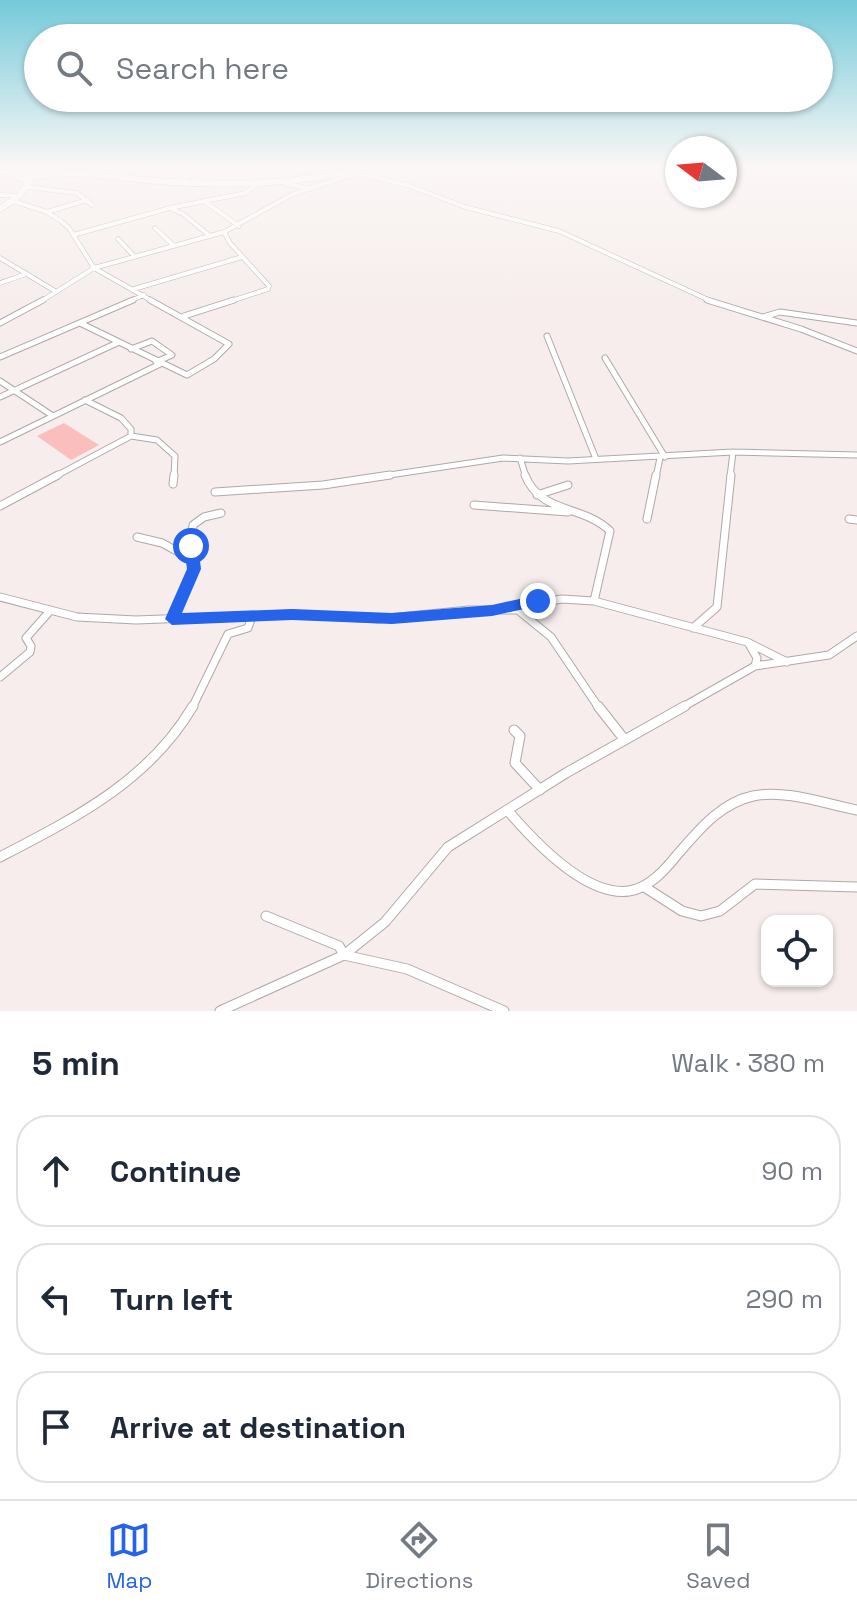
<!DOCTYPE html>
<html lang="en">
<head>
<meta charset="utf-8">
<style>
	body { margin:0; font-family:"Space Grotesk",sans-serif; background:#f2f2f3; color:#1f2937 }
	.controls { position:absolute; right:24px; bottom:24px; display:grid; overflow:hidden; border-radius:16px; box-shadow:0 2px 6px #0004 }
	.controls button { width:72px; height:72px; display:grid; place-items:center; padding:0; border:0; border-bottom:2px solid #e0e1e3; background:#fff; color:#1f2937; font:40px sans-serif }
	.compass { position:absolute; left:665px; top:136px; width:72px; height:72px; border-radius:50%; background:#fff; box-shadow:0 2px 6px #0004; rotate:286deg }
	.stop { position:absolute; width:24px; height:24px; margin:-18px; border:6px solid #2563eb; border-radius:50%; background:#fff }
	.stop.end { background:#2563eb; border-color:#fff; box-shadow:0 2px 8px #0008 }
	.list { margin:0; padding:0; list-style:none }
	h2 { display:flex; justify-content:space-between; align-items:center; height:104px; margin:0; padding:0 32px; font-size:34px }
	h2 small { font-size:26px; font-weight:400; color:#747a83 }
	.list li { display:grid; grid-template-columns:52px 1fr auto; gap:24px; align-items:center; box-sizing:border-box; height:112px; margin:0 16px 16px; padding:0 16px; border:2px solid #e0e1e3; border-radius:32px }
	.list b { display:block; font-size:30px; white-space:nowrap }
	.list em { font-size:26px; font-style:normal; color:#747a83 }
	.icon { flex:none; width:44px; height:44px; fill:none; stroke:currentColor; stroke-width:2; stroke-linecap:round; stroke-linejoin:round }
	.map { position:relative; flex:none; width:857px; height:1011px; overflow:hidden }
	.search { position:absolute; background:#fff; box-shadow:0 2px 6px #0004; left:24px; right:24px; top:24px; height:88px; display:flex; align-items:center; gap:20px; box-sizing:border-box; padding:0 28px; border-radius:44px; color:#747a83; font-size:30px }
	.sheet { height:488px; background:#fff }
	nav { display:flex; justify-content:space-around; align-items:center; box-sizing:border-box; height:112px; border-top:2px solid #e0e1e3; background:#fff; font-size:22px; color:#747a83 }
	nav a { display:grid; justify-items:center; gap:4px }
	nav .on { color:#2563eb }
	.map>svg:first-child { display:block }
</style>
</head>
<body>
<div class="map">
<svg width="857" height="1011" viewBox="0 0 857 1011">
	<rect width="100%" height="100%" fill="#f6edec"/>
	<path fill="#fabfbc" d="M64 423 99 445 71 460 37 436Z"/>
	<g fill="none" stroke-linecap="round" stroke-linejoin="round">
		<defs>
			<path id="street-far3" d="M51 173 64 168
				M345 174 365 175 410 186 465 207 559 231 713 302
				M179 182 195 171 234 168
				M287 184 307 188
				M27 187 77 193 92 205
				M0 195 19 196
				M13 201 47 212 61 221 69 228 94 268 154 302
				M204 201 239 226
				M170 208 183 214 210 236
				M47 212 87 200
				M155 228 173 245
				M224 232 230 243 269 286 268 289 228 302
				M73 235 170 208 245 193 258 184
				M118 239 134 256
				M0 258 55 291
				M0 283 26 274
				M134 289 242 257
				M40 302 94 268 224 232 293 194 351 175
				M128 302 144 295"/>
			<path id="street-far2" d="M707 300 801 329 857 351
				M184 316 234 300
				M763 317 780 312 857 323
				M0 323 43 300
				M80 323 187 375 214 359 229 344 150 300
				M547 336 596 459
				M131 349 152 341 172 355 156 362
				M0 357 133 300
				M605 358 665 457
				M0 381 53 416
				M0 397 117 343
				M131 436 157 440 175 456 174 477
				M0 442 160 364
				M520 458 526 477
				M54 477 131 436V429L121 418 85 400
				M376 477 503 458 568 461 733 452 857 455
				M656 477 660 458
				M730 477 733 452"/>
			<path id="street-far1" d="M525 475C540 514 584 505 610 531L594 601
				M173 484 174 475
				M215 492 323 485 390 475
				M537 495 568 485
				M474 505 568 512
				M0 506 58 475
				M647 519 656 475
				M849 519 857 520
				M137 537 162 543 193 560
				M0 597 77 617 136 620 292 614 378 619 469 610H518L551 637 599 708
				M514 607 562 599 594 601 747 642 787 662
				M172 619 194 569 191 546 193 525 204 517 221 513
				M693 628 717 607 731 475
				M749 644 757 658 755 666
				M0 677 30 652 31 646 26 638 49 612
				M192 708 228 634 248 628 252 616
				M681 708 755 666 829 655 857 636"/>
			<path id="street" d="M598 706 624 739
				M514 730 520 736 515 763 540 790
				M509 812C534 841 586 897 629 891 649 888 665 870 677 855 698 831 720 803 753 796 785 789 826 804 857 810
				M0 857C75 818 149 781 193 706
				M646 888 682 911 701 916 720 911 755 884 857 887
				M266 916 339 946 344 955 407 969 504 1011
				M220 1011 344 955 385 922 448 847 566 773 685 706"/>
			<path id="secondary" d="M0 170 30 181 19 196 0 209
				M28 178C72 167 113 178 157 181 228 187 298 184 367 168"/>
		</defs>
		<use href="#street-far3" stroke="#b0a8a7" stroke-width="5"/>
		<use href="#street-far2" stroke="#b0a8a7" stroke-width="7"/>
		<use href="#street-far1" stroke="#b0a8a7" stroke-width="9"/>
		<use href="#street" stroke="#b0a8a7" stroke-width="11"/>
		<use href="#secondary" stroke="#b0a8a7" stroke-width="7"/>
		<use href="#street-far3" stroke="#fff" stroke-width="4"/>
		<use href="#street-far2" stroke="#fff" stroke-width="5"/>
		<use href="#street-far1" stroke="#fff" stroke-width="7"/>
		<use href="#street" stroke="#fff" stroke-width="9"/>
		<use href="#secondary" stroke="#fff" stroke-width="6"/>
	</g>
	<linearGradient id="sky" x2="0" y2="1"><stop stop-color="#75cada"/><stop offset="0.54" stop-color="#fbf7f6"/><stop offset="1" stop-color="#fbf7f6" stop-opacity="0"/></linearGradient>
	<rect width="857" height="309" fill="url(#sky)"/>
	<path fill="#2563eb" d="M191 541 198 546 201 569 182 613 292 609 392 613 492 605 538 595 545 601 538 606 492 616 392 624 292 620 172 625 165 619 187 569 184 546Z"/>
</svg>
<div class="controls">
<button><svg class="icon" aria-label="locate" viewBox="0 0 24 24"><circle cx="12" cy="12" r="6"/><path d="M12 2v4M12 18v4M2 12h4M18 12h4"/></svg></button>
</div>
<svg class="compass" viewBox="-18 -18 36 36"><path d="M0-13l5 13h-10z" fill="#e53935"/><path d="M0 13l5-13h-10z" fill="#747a83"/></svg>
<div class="stop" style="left:191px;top:546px"></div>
<div class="stop end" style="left:538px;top:601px"></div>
<div class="search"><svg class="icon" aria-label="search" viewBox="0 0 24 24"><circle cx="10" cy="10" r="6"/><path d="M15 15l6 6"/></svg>Search here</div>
</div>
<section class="sheet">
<h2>5 min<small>Walk · 380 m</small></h2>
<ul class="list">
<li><svg class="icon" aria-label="ahead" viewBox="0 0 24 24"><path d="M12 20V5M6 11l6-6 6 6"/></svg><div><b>Continue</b></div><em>90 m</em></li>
<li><svg class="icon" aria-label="left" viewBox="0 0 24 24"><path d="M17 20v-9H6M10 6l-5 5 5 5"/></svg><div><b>Turn left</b></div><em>290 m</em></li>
<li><svg class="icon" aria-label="arrive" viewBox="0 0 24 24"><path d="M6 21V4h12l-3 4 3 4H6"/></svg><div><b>Arrive at destination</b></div></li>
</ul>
</section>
<nav>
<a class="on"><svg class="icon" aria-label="map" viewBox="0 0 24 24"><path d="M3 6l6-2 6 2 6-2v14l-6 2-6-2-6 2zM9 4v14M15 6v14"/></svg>Map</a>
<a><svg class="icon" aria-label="directions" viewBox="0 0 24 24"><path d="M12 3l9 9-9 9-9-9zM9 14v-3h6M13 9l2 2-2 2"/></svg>Directions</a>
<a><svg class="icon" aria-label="saved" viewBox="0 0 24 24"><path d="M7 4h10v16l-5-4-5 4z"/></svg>Saved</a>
</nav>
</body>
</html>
